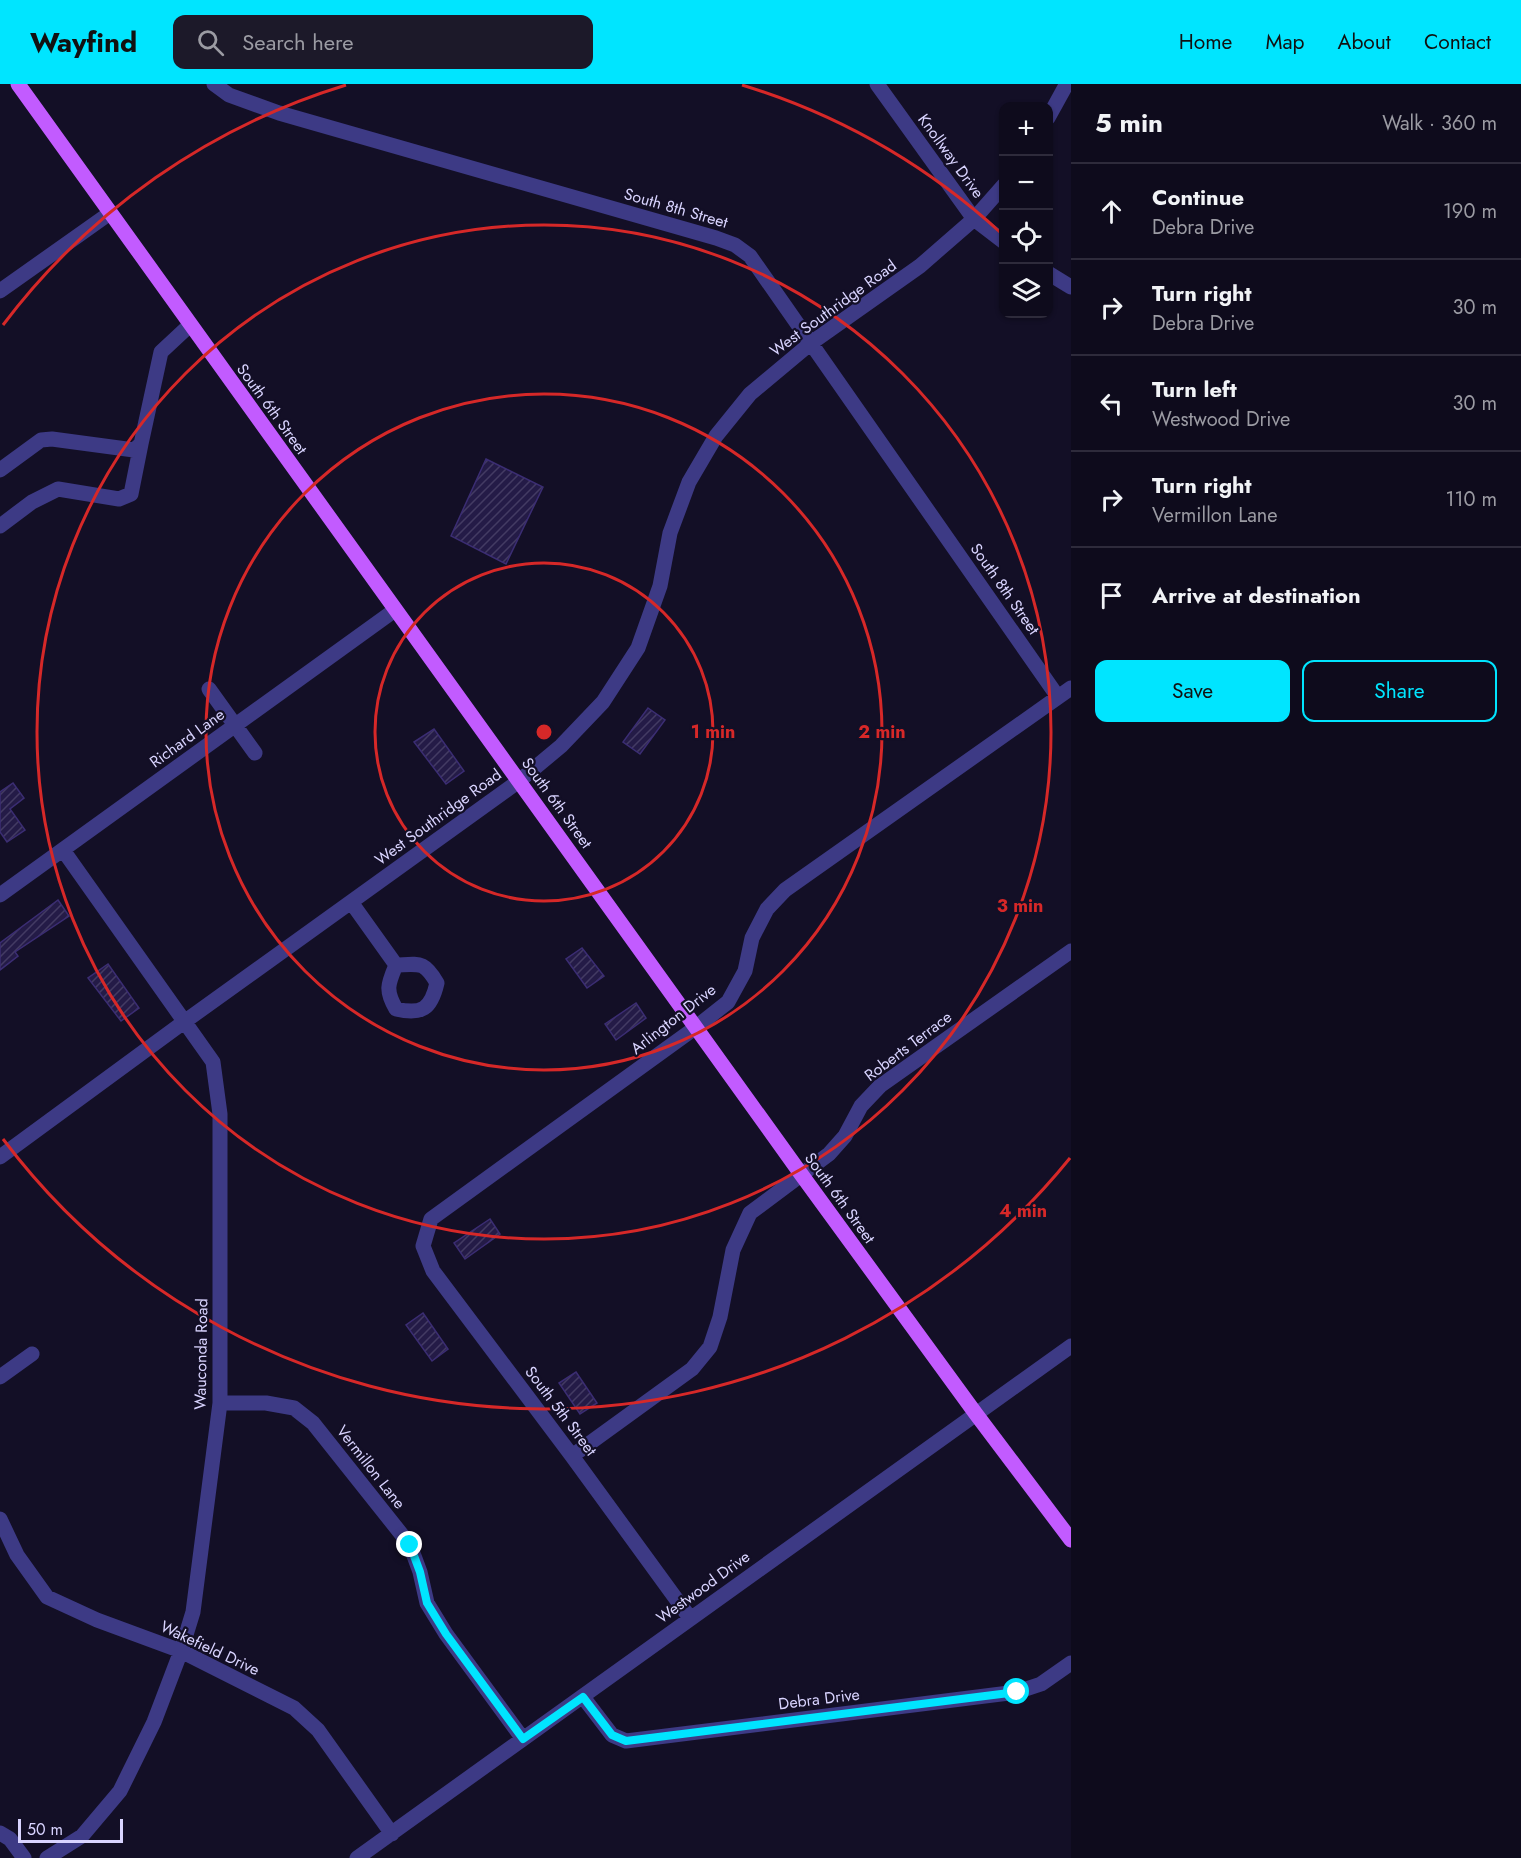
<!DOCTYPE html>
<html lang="en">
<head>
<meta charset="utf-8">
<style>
	body { margin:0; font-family:Jost,sans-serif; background:#1c1929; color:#f1f3f6 }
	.controls { position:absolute; right:18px; top:18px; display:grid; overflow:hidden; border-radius:12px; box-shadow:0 2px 4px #0004 }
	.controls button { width:54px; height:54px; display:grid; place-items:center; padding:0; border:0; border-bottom:2px solid #2e2b3b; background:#0e0b1c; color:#f1f3f6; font:30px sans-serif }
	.scale { position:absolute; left:18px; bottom:15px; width:105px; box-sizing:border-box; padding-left:6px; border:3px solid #d9d4ff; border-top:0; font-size:16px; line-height:21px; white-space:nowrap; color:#d9d4ff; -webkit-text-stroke:4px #130f26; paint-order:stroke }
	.stop { position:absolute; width:18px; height:18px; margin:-14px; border:4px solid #00e5ff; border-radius:50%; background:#fff }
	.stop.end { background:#00e5ff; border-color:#fff; box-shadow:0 2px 6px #0008 }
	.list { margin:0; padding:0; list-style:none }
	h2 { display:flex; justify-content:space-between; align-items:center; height:78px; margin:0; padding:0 24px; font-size:26px }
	h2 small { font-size:20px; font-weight:400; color:#9b9ba3 }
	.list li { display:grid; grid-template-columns:39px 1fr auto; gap:18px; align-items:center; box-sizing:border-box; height:96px; padding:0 24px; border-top:2px solid #2e2b3b }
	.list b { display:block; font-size:22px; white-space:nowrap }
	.list p { margin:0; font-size:20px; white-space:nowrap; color:#9b9ba3 }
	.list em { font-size:20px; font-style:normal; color:#9b9ba3 }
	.actions { display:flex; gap:12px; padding:18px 24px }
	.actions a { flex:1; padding:14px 0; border:2px solid #00e5ff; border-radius:12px; text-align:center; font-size:21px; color:#00e5ff }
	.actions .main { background:#00e5ff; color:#111 }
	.icon { flex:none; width:33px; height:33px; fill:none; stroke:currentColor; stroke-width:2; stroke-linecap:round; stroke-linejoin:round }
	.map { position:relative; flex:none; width:1071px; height:1774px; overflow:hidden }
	header { display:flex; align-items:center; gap:36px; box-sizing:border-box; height:84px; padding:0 30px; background:#00e5ff; color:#111 }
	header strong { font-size:28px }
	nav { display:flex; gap:33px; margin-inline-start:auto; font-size:21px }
	.search { width:420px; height:54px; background:#1c1929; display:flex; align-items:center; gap:15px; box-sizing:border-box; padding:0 21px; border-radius:12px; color:#9b9ba3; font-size:22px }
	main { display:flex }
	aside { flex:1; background:#0e0b1c }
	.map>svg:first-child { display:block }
</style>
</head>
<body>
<header>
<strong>Wayfind</strong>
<div class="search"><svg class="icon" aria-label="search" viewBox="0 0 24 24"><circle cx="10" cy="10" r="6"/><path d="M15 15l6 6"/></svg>Search here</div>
<nav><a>Home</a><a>Map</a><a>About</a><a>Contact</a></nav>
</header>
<main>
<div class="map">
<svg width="1071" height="1774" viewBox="0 0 1071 1774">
	<defs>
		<pattern id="building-hatch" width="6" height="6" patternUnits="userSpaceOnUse" patternTransform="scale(1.5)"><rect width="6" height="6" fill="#241b47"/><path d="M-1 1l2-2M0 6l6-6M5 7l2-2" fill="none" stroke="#433b63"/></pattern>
	</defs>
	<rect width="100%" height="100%" fill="#130f26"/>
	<path fill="url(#building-hatch)" stroke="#3b2d73" stroke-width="1.5" d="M486 375 543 403 506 480 451 452Z
		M648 624 665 636 640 670 623 658Z
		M434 645 464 687 446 700 414 658Z
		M13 699 24 714 10 725 25 746 7 758 0 748V708Z
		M58 816 69 832 15 868 18 872 0 886V859Z
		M582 864 604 892 587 904 566 875Z
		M108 880 139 924 121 937 88 894Z
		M636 919 646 934 616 956 605 940Z
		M490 1135 500 1150 465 1175 454 1159Z
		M423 1229 448 1265 432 1277 406 1241Z
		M576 1288 597 1319 580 1330 559 1299Z"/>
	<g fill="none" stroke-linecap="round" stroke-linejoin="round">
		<path stroke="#3d3a85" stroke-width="15" d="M214 0 229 11 279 29 716 154 735 161 750 172 1058 613
			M877 0 974 135 1004 158
			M1048 34 1065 3
			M1048 189 1071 203
			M0 207 110 129
			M0 386 41 356 52 355 134 366 141 360 161 268 190 241
			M0 442 32 418 58 405 119 415 131 410 141 360
			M209 605 255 669
			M0 811 395 526
			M351 818 396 881C388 900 385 906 396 925 422 931 431 925 437 899 424 877 420 880 396 881
			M0 1073 184 938 519 697 561 662 603 618 638 564 660 502 670 449 689 398 716 352 750 310 811 259 920 182 974 135 1004 101
			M0 1293 32 1270
			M220 1319H266L294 1324 313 1339 410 1461 420 1488 427 1519 446 1550 523 1655
			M572 1372 692 1285 710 1263 720 1233 733 1166 750 1129 829 1070 845 1052 861 1022 880 1002 1071 867
			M0 1435 17 1471 47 1513 97 1536 181 1567 294 1624 318 1646 392 1750
			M690 1534 572 1372 433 1187 423 1162 431 1135 695 944 728 918 745 887 752 854 767 825 785 806 1071 604
			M583 1613 612 1651 626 1657 1017 1608 1041 1600 1071 1579
			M0 1749 10 1755 24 1774
			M47 1774 82 1752 120 1707 154 1638 181 1567 193 1528 220 1319V1030L213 978 63 766
			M357 1774 1071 1262"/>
		<path stroke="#c25bff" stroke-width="15" d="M18 0 801 1090 976 1330 1071 1456"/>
	</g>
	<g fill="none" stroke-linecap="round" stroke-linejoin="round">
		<path stroke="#00e5ff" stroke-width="8" d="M410 1461 420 1488 427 1519 446 1550 523 1655 583 1613 612 1651 626 1657 1017 1608"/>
	</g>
	<g fill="none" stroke="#d62828" stroke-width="3">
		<circle cx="544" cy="648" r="169"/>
		<circle cx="544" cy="648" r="338"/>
		<circle cx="544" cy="648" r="507"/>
		<path d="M1070 1074A677 677 0 0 1 3 1055M3 241A677 677 0 0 1 346 1M742 1A677 677 0 0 1 1001 149"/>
	</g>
	<g text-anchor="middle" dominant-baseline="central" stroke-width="4.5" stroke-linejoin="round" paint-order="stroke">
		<g font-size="16" fill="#d9d4ff" stroke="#130f26">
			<text transform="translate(951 72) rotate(54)">Knollway Drive</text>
			<text transform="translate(676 124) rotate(16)">South 8th Street</text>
			<text transform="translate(833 224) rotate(-36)">West Southridge Road</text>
			<text transform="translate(272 325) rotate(54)">South 6th Street</text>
			<text transform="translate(1005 505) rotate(55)">South 8th Street</text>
			<text transform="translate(187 654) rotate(-36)">Richard Lane</text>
			<text transform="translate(557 719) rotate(54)">South 6th Street</text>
			<text transform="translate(438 733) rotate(-36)">West Southridge Road</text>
			<text transform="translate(673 935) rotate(-38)">Arlington Drive</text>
			<text transform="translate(908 962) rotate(-37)">Roberts Terrace</text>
			<text transform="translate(840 1114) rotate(54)">South 6th Street</text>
			<text transform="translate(201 1270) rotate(-89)">Wauconda Road</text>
			<text transform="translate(561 1327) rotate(53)">South 5th Street</text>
			<text transform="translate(371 1383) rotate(52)">Vermillon Lane</text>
			<text transform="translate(703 1503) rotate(-36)">Westwood Drive</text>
			<text transform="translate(210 1564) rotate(25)">Wakefield Drive</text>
			<text transform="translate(819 1615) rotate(-7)">Debra Drive</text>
		</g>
	</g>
	<circle cx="544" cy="648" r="9" fill="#d62828" stroke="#130f26" stroke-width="3"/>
	<g font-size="18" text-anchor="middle" font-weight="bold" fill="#d62828" stroke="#130f26" stroke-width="4.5" stroke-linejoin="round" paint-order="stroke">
		<text x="713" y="654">1 min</text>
		<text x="882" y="654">2 min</text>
		<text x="1020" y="828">3 min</text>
		<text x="1023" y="1133">4 min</text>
	</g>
</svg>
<div class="controls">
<button>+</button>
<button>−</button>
<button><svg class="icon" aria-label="locate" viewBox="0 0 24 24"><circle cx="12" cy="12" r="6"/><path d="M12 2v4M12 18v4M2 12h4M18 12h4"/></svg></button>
<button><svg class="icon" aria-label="layers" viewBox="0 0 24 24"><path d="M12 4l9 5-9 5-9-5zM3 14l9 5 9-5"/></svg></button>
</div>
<div class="scale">50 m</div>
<div class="stop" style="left:1017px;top:1608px"></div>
<div class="stop end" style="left:410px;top:1461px"></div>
</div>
<aside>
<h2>5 min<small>Walk · 360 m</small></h2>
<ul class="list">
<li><svg class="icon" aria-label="ahead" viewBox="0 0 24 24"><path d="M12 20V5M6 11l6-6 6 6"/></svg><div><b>Continue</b><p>Debra Drive</p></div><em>190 m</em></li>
<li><svg class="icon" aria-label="right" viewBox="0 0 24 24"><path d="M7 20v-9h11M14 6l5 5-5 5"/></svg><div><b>Turn right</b><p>Debra Drive</p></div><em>30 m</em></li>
<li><svg class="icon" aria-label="left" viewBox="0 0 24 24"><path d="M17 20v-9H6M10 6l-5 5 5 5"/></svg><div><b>Turn left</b><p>Westwood Drive</p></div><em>30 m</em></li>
<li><svg class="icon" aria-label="right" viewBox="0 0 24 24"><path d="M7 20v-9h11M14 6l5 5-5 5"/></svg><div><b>Turn right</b><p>Vermillon Lane</p></div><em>110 m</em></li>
<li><svg class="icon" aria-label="arrive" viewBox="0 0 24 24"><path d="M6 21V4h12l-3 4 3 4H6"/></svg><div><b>Arrive at destination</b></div></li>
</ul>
<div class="actions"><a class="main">Save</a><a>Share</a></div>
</aside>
</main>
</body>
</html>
